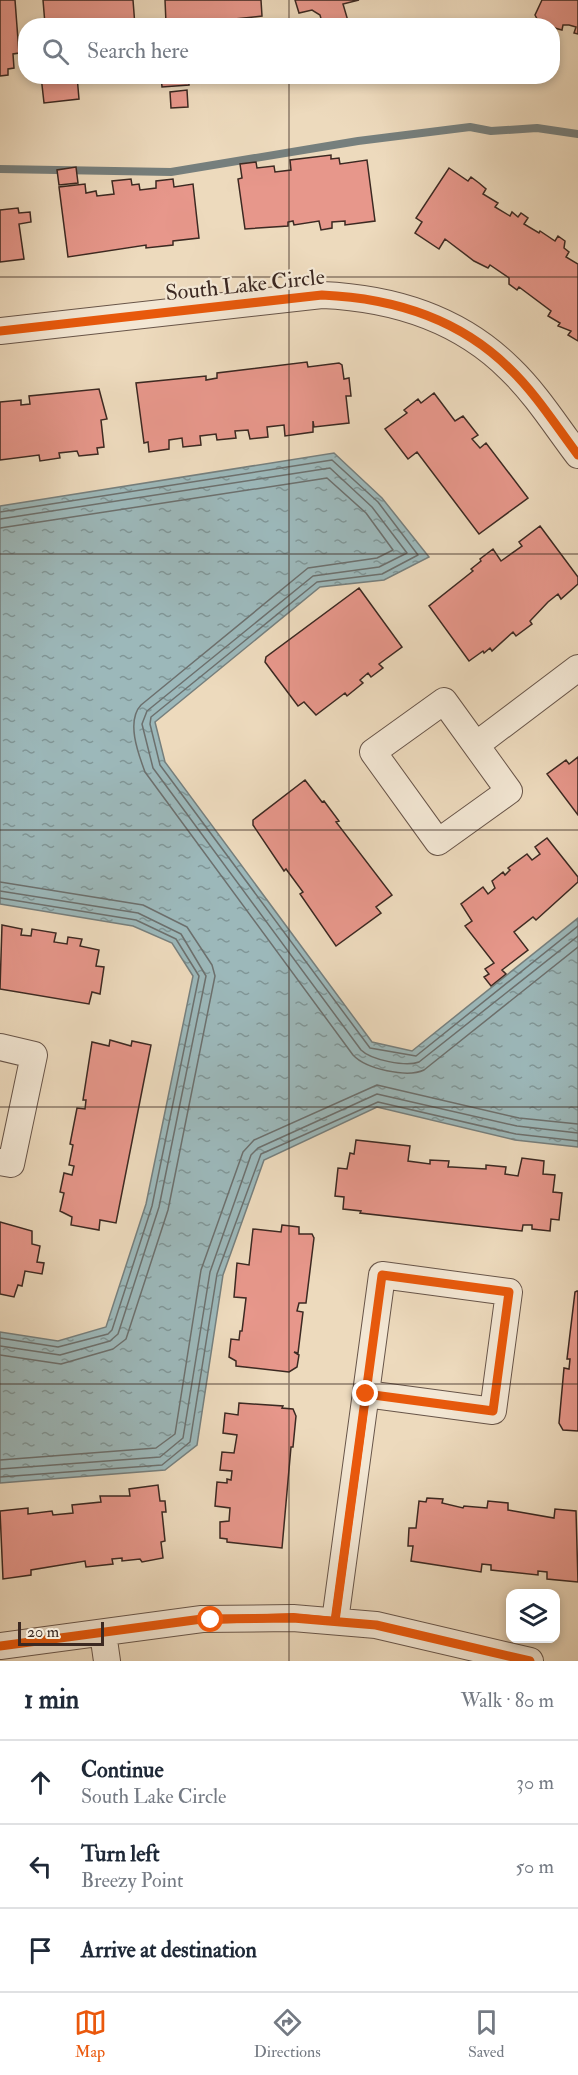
<!DOCTYPE html>
<html lang="en">
<head>
<meta charset="utf-8">
<style>
	body { margin:0; font-family:"IM FELL Double Pica",serif; background:#f6f6f7; color:#1f2937 }
	.controls { position:absolute; right:18px; bottom:18px; display:grid; overflow:hidden; border-radius:12px; box-shadow:0 3px 9px #0003 }
	.controls button { width:54px; height:54px; display:grid; place-items:center; padding:0; border:0; border-bottom:2px solid #e0e1e3; background:#fff; color:#1f2937; font:30px sans-serif }
	.scale { position:absolute; left:18px; bottom:15px; width:86px; box-sizing:border-box; padding-left:6px; border:3px solid #3c2922; border-top:0; font-size:16px; line-height:21px; white-space:nowrap; color:#3c2922; -webkit-text-stroke:4px #f3e7d4; paint-order:stroke }
	.stop { position:absolute; width:18px; height:18px; margin:-14px; border:4px solid #ea580c; border-radius:50%; background:#fff }
	.stop.end { background:#ea580c; border-color:#fff; box-shadow:0 2px 6px #0008 }
	.list { margin:0; padding:0; list-style:none }
	h2 { display:flex; justify-content:space-between; align-items:center; height:78px; margin:0; padding:0 24px; font-size:26px }
	h2 small { font-size:20px; font-weight:400; color:#747a83 }
	.list li { display:grid; grid-template-columns:39px 1fr auto; gap:18px; align-items:center; box-sizing:border-box; height:84px; padding:0 24px; border-top:2px solid #e0e1e3 }
	.list b { display:block; font-size:22px; white-space:nowrap }
	.list p { margin:0; font-size:20px; white-space:nowrap; color:#747a83 }
	.list em { font-size:20px; font-style:normal; color:#747a83 }
	.icon { flex:none; width:33px; height:33px; fill:none; stroke:currentColor; stroke-width:2; stroke-linecap:round; stroke-linejoin:round }
	.map { position:relative; flex:none; width:578px; height:1661px; overflow:hidden }
	.search { position:absolute; background:#fff; box-shadow:0 3px 9px #0003; left:18px; right:18px; top:18px; height:66px; display:flex; align-items:center; gap:15px; box-sizing:border-box; padding:0 21px; border-radius:24px; color:#747a83; font-size:22px }
	.sheet { height:330px; background:#fff }
	nav { display:flex; justify-content:space-around; align-items:center; box-sizing:border-box; height:84px; border-top:2px solid #e0e1e3; background:#fff; font-size:16px; color:#747a83 }
	nav a { display:grid; justify-items:center; gap:3px }
	nav .on { color:#ea580c }
	.map>svg:first-child { display:block }
</style>
</head>
<body>
<div class="map">
<svg width="578" height="1661" viewBox="0 0 578 1661">
	<defs>
		<pattern id="water-ripples" width="26" height="14" patternUnits="userSpaceOnUse" patternTransform="scale(1.5)"><rect width="26" height="14" fill="#9cb8ba"/><path d="M2 4q2-2 4 0t4 0M15 11q2-2 4 0t4 0" fill="none" stroke="#809697"/></pattern>
	</defs>
	<rect width="100%" height="100%" fill="#eddabd"/>
	<filter id="stains"><feTurbulence type="fractalNoise" baseFrequency=".00333" numOctaves="4"/><feColorMatrix values="0 0 0 0 .2 0 0 0 0 .09 0 0 0 0 .02 0 0 0 .5 -.17"/></filter>
	<radialGradient id="worn" r=".72"><stop offset=".6" stop-color="#630" stop-opacity="0"/><stop offset="1" stop-color="#630" stop-opacity=".3"/></radialGradient>
	<path fill="url(#water-ripples)" stroke="#767f7d" stroke-width="1.5" d="M334 453 382 498 429 557 384 580 320 587 155 722 165 762 372 1042 412 1051 578 918V1147L515 1140 377 1107 264 1160 223 1275 197 1445 165 1470 0 1483V1332L58 1341 106 1327 146 1204 193 976 172 943 133 926 0 904V506Z"/>
	<g fill="none" stroke-linecap="round" stroke-linejoin="round">
		<path stroke="#6c706e" stroke-width="1.5" d="M0 512 332 460 378 502 418 555 382 574 317 582 151 717 150 724 160 765 370 1048 416 1056 578 926
			M0 519 330 468 372 507 407 553 379 567 313 576 147 711 142 724 153 768 361 1050C371 1060 406 1067 419 1062L578 936
			M0 528 327 478 366 513 393 550 377 558 308 568 141 705C126 721 138 753 145 772L353 1055C366 1069 407 1078 424 1070L578 947
			M0 882 143 905 187 927 212 965 215 976 168 1210 126 1339 113 1349 61 1364 0 1355
			M0 891 138 913 181 934 206 976 159 1207 118 1334 110 1341 60 1355 0 1346
			M0 898 136 920 176 939 199 976 152 1206 112 1330 108 1334 58 1347 0 1338
			M0 1460 156 1448 175 1434 201 1270 243 1152 254 1140 377 1085 519 1118 578 1124
			M0 1469 160 1457 183 1438 210 1272 251 1155 258 1148 377 1094 517 1126 578 1133
			M0 1477 162 1465 190 1442 217 1274 261 1154 378 1102 516 1134 578 1141"/>
		<path stroke="#767f7d" stroke-width="8" d="M0 169 171 172 358 141 470 127 491 131 537 128 578 134"/>
	</g>
	<path fill="#e7978b" stroke="#3c2922" stroke-width="1.5" d="M0 0H15L19 53 13 54 14 68 8 69V75L0 76Z
		M43 0H133L135 26H50V23L45 24Z
		M165 0H261L262 16 235 19V26H201L200 21H195L192 26H183L180 22 166 23Z
		M295 0H359L343 4 348 21 331 26H323L320 15 312 10 299 13Z
		M542 0H578V34L574 33 576 27 569 25H563L562 30 540 24 535 15Z
		M41 76H77L79 99 44 103Z
		M161 76H189V85L162 87Z
		M187 90 188 107 171 108 170 92Z
		M331 155V159L339 158 340 164 367 160 375 221 345 225V221L332 222V228L321 230 319 221 294 225 293 221 288 222V226L245 229 238 179 242 178 240 164 256 162 257 168 274 166 275 172 291 170 290 160Z
		M76 167 78 183 59 185 57 170Z
		M449 168 468 181 471 177 479 183 486 189 483 194 498 203 495 207 510 216 512 212 518 217 521 213 528 218 524 224 539 233 540 231 555 241 558 236 565 241 564 248 569 252 566 257 578 264V341L568 335 571 331 558 326 560 323 548 316 551 311 519 287 517 290 509 284V278L490 265 488 268 474 261 445 239 439 249 415 233 422 222 416 218Z
		M131 179 132 185 139 184 140 190 156 188V181L173 179 174 187 193 184 199 238 173 241V245L146 248V245L68 257 59 187 85 184 86 193 96 191 97 196 114 194 112 181Z
		M18 208 19 213 30 212 31 222 19 224 24 259 0 262V210Z
		M307 362 308 367 339 363 342 365 344 379 349 378 351 396H346L349 423 314 427 313 421V432L285 436 284 425 267 427 268 437 250 439 248 430 235 431 236 438 217 440 216 434 200 436 201 445 183 447 182 438 169 440V449L149 452 148 442 144 443 136 383 206 376V380L217 378V373Z
		M99 389 107 419 101 420 104 447 97 448 98 454 79 456 77 451 59 453 60 458 40 461 39 455 0 460V402L21 400V405L30 404 29 396Z
		M434 393 455 421 463 416 478 435 472 439 480 448 486 443 528 498 479 534 417 452 408 459 385 429 407 413 404 410 418 399 421 403Z
		M540 526 578 577V584L561 599 558 594 548 602 530 621 532 624 516 636 513 632 492 651 490 648 484 653 483 651 469 661 429 606 473 571 471 569 481 561 480 559 493 549 501 561 522 546 519 542Z
		M359 588 402 647 379 664 383 668 371 677 368 673 360 680 363 683 347 696 345 693 316 715 304 702 298 706 265 662 266 657Z
		M578 757V815L547 774 566 760 569 764Z
		M305 780 322 802 324 801 339 821 336 822 392 895 376 907 381 913 336 946 300 894 303 892 286 869 284 871 253 825V820Z
		M547 838 578 877V882L536 920 533 917 514 932 528 950 502 970 506 974 491 986 484 977 489 974 485 969 494 963 465 926 472 921 461 904 483 887 488 894 495 888 492 881 503 872 505 875 510 870 508 868 527 854 532 860 540 854 535 847Z
		M2 925 22 929 21 935 31 936 32 929 56 933 54 942 67 944 68 937 82 939 80 946 99 950 96 966 104 967 100 994 92 992 89 1004 0 989Z
		M110 1040 131 1046 132 1041 151 1045 116 1223 100 1220 99 1230 71 1225 72 1217 60 1211 64 1193 60 1192 64 1173 72 1175 74 1166 69 1165 73 1145 70 1144 77 1108 85 1109 86 1100H83L92 1042 109 1046Z
		M356 1140 410 1146 408 1161 430 1164V1160L449 1161 448 1167H452L486 1169V1165L506 1167 505 1174 518 1176 522 1158 544 1161 543 1174 555 1175 553 1192 562 1193 559 1220 551 1219 550 1231 532 1229V1225H523L522 1231 360 1213 361 1211 343 1209 344 1197 335 1196 338 1168 347 1169 350 1153 354 1154Z
		M0 1222 32 1231V1244L40 1246 37 1262 44 1263 42 1274 25 1271 22 1286 18 1285 14 1297 0 1294Z
		M282 1225 299 1227V1234H312L314 1238 306 1303H299L297 1311 303 1312 298 1353 294 1352 299 1355 297 1367 289 1372 236 1366V1361L229 1357 231 1339 239 1340 240 1331H242L246 1298 234 1297 237 1263 249 1265 253 1229 281 1232Z
		M577 1291H578V1431L563 1430 559 1423 564 1368 569 1369 570 1359H567L575 1292Z
		M239 1403 283 1406 282 1408 293 1409 296 1416 293 1447H291L282 1548 227 1542V1539L220 1538V1522L229 1521 230 1508 215 1506 217 1482 227 1483V1479L231 1480 232 1471 220 1470 222 1452 234 1453 237 1435 223 1433 225 1413 238 1415Z
		M158 1485 160 1501H165L166 1512H162L165 1541 161 1542 163 1558 142 1562 140 1559 122 1561V1558L112 1559 113 1564 86 1567 85 1561 31 1570V1575L3 1579 0 1511 28 1508V1514L52 1511 53 1515 73 1513 72 1505 101 1502 100 1496H130L129 1489Z
		M427 1498 443 1499 442 1503 463 1508 464 1506 487 1508 488 1501 508 1503V1510L554 1518 555 1509 576 1511 578 1582 547 1579V1572L538 1571V1575L491 1570V1565L482 1564 481 1572 411 1561 413 1546H408L409 1528H416L419 1501 426 1502Z"/>
	<g fill="none" stroke-linecap="round" stroke-linejoin="round">
		<defs>
			<path id="street" d="M0 331 322 295C391 298 459 318 510 369 536 394 556 426 578 455
				M444 701 509 791 438 842 373 752Z
				M476 745 578 668
				M0 1047 34 1055 11 1164 0 1162
				M335 1621 382 1275 509 1292 493 1411 366 1394
				M103 1633 107 1661
				M0 1646 202 1619 293 1618 376 1625 530 1661"/>
		</defs>
		<use href="#street" stroke="#685549" stroke-width="28"/>
		<use href="#street" stroke="#f3e7d4" stroke-width="26"/>
		<defs>
			<path id="cycleway" d="M0 331 322 295C391 298 459 318 510 369 536 394 556 426 578 455
				M335 1621 382 1275 509 1292 493 1411 366 1394
				M0 1646 202 1619 293 1618 376 1625 530 1661"/>
		</defs>
		<use href="#cycleway" stroke="#f3e7d4" stroke-width="13"/>
		<use href="#cycleway" stroke="#e8590c" stroke-width="9"/>
	</g>
	<g fill="none" stroke-linecap="round" stroke-linejoin="round">
		<path stroke="#ea580c" stroke-width="8" d="M211 1620 293 1617 335 1621 366 1394"/>
	</g>
	<path fill="none" stroke="#3c2922" stroke-width="1.5" stroke-opacity="0.55" d="M289 0V26M289 76V1661M0 277H578M0 554H578M0 830H578M0 1107H578M0 1384H578"/>
	<g text-anchor="middle" dominant-baseline="central" stroke-width="4.5" stroke-linejoin="round" paint-order="stroke">
		<g font-size="22" fill="#3c2922" stroke="#f3e7d4">
			<text transform="translate(245 285) rotate(-6)">South Lake Circle</text>
		</g>
	</g>
	<rect width="100%" height="100%" filter="url(#stains)"/>
	<rect width="100%" height="100%" fill="url(#worn)"/>
</svg>
<div class="controls">
<button><svg class="icon" aria-label="layers" viewBox="0 0 24 24"><path d="M12 4l9 5-9 5-9-5zM3 14l9 5 9-5"/></svg></button>
</div>
<div class="scale">20 m</div>
<div class="stop" style="left:211px;top:1620px"></div>
<div class="stop end" style="left:366px;top:1394px"></div>
<div class="search"><svg class="icon" aria-label="search" viewBox="0 0 24 24"><circle cx="10" cy="10" r="6"/><path d="M15 15l6 6"/></svg>Search here</div>
</div>
<section class="sheet">
<h2>1 min<small>Walk · 80 m</small></h2>
<ul class="list">
<li><svg class="icon" aria-label="ahead" viewBox="0 0 24 24"><path d="M12 20V5M6 11l6-6 6 6"/></svg><div><b>Continue</b><p>South Lake Circle</p></div><em>30 m</em></li>
<li><svg class="icon" aria-label="left" viewBox="0 0 24 24"><path d="M17 20v-9H6M10 6l-5 5 5 5"/></svg><div><b>Turn left</b><p>Breezy Point</p></div><em>50 m</em></li>
<li><svg class="icon" aria-label="arrive" viewBox="0 0 24 24"><path d="M6 21V4h12l-3 4 3 4H6"/></svg><div><b>Arrive at destination</b></div></li>
</ul>
</section>
<nav>
<a class="on"><svg class="icon" aria-label="map" viewBox="0 0 24 24"><path d="M3 6l6-2 6 2 6-2v14l-6 2-6-2-6 2zM9 4v14M15 6v14"/></svg>Map</a>
<a><svg class="icon" aria-label="directions" viewBox="0 0 24 24"><path d="M12 3l9 9-9 9-9-9zM9 14v-3h6M13 9l2 2-2 2"/></svg>Directions</a>
<a><svg class="icon" aria-label="saved" viewBox="0 0 24 24"><path d="M7 4h10v16l-5-4-5 4z"/></svg>Saved</a>
</nav>
</body>
</html>
